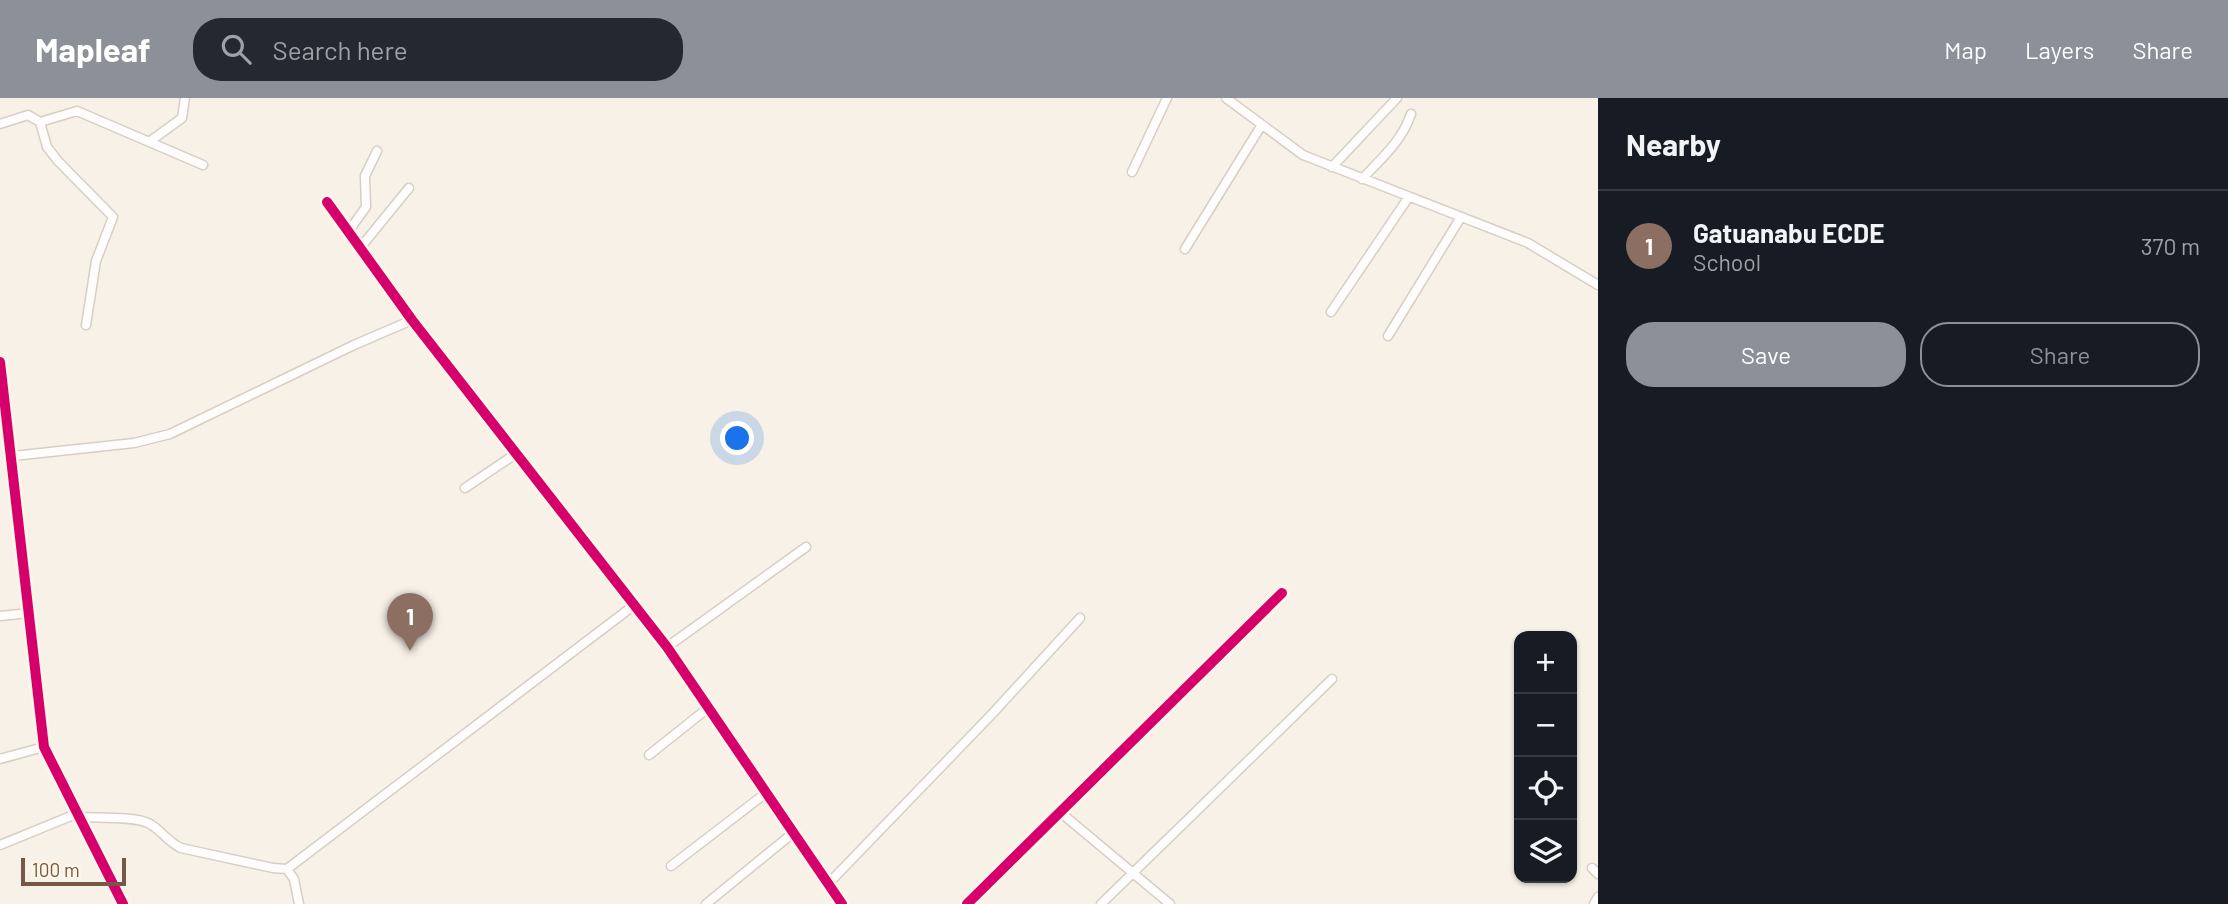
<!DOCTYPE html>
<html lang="en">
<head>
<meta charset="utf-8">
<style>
	body { margin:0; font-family:Barlow,sans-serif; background:#242831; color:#f1f3f6 }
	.controls { position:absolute; right:21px; bottom:21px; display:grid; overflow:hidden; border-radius:14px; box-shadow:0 2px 5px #0004 }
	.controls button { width:63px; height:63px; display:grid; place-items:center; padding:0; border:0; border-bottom:2px solid #363941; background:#171b24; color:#f1f3f6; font:35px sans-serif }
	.scale { position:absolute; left:21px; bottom:18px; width:105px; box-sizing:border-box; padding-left:7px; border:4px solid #775745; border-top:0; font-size:19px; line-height:24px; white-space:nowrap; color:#775745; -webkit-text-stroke:5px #fff6e8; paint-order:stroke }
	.you { position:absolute; left:738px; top:341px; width:24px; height:24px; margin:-18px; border:5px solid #fff; border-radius:50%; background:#1a73e8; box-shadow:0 0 0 10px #1a73e833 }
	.badge { display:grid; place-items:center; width:46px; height:46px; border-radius:50%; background:#8c9099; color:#fff; font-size:23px; font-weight:700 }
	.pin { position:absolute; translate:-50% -58px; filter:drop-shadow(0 2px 4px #0008) }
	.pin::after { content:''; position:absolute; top:37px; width:24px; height:21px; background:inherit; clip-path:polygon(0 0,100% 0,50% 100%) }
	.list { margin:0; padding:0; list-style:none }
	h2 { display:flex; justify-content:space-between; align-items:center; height:91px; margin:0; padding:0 28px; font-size:30px }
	h2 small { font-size:23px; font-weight:400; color:#9ea1a6 }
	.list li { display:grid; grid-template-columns:46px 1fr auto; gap:21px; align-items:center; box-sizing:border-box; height:112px; padding:0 28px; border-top:2px solid #363941 }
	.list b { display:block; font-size:26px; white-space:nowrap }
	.list p { margin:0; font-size:23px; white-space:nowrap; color:#9ea1a6 }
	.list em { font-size:23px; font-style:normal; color:#9ea1a6 }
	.actions { display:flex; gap:14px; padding:21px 28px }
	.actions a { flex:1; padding:16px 0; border:2px solid #8c9099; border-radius:28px; text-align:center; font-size:24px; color:#8c9099 }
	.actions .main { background:#8c9099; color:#fff }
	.icon { flex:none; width:38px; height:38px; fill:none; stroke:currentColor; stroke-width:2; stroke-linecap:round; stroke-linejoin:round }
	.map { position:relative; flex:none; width:1598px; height:806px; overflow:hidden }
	header { display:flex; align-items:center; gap:42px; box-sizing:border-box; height:98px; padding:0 35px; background:#8c9099; color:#fff }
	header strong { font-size:33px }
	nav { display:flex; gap:38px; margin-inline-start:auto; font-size:24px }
	.search { width:490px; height:63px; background:#242831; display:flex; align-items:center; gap:18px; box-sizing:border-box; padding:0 24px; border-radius:28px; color:#9ea1a6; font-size:26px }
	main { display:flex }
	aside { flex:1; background:#171b24 }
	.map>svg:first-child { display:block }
</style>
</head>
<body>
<header>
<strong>Mapleaf</strong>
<div class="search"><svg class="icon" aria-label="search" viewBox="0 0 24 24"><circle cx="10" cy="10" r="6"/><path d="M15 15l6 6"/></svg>Search here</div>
<nav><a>Map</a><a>Layers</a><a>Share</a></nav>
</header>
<main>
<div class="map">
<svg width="1598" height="806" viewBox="0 0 1598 806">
	<rect width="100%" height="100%" fill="#f7f1e7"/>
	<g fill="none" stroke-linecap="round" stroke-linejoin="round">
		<defs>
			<path id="minor" d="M1226 0 1303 57 1528 145 1598 187
				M40 24 47 49 58 63 113 119 96 163 86 227
				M0 26 28 17 40 24 77 13 203 67
				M149 44 182 20 185 0
				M1332 69 1397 0
				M1132 74 1167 0
				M1362 81C1381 61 1402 43 1411 16
				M327 104 412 222 667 549 842 806
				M348 134 366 109 365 78 377 53
				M360 150 409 90
				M1185 151 1261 28
				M1331 214 1408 100
				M1388 238 1461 119
				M0 264 44 649 123 806
				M13 358 134 345 170 336 354 247 412 222
				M465 390 517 355
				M0 518 29 515
				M667 549 806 449
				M649 657 708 610
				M0 661 44 649
				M1060 714 1170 806
				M82 719C98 720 137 718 150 726 162 733 168 744 181 750L273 770 287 771 294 781 299 806
				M0 747 76 716
				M671 768 766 695
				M1592 770 1598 776
				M287 771 633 508
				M828 786 993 615 1080 520
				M706 806 793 735
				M967 806 1282 495
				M1101 806 1332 581
				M1594 806 1598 799"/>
		</defs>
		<use href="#minor" stroke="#d8cec5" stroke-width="11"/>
		<use href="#minor" stroke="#fefdfb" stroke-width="8"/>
		<defs>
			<path id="cycleway" d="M327 104 412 222 667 549 842 806
				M0 264 44 649 123 806
				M967 806 1282 495"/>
		</defs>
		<use href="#cycleway" stroke="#fff6e8" stroke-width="15"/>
		<use href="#cycleway" stroke="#d6006c" stroke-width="10"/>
	</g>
</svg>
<div class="controls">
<button>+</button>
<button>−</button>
<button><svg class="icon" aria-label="locate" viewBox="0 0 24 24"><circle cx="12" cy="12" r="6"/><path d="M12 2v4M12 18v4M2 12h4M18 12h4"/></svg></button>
<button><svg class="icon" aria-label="layers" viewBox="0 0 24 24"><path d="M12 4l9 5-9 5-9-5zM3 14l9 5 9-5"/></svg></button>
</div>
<div class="scale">100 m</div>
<div class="you"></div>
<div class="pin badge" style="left:410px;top:553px;background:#8d6e63">1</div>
</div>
<aside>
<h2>Nearby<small></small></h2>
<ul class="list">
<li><span class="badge" style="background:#8d6e63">1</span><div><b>Gatuanabu ECDE</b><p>School</p></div><em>370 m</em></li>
</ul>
<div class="actions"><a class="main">Save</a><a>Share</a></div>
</aside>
</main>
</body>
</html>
